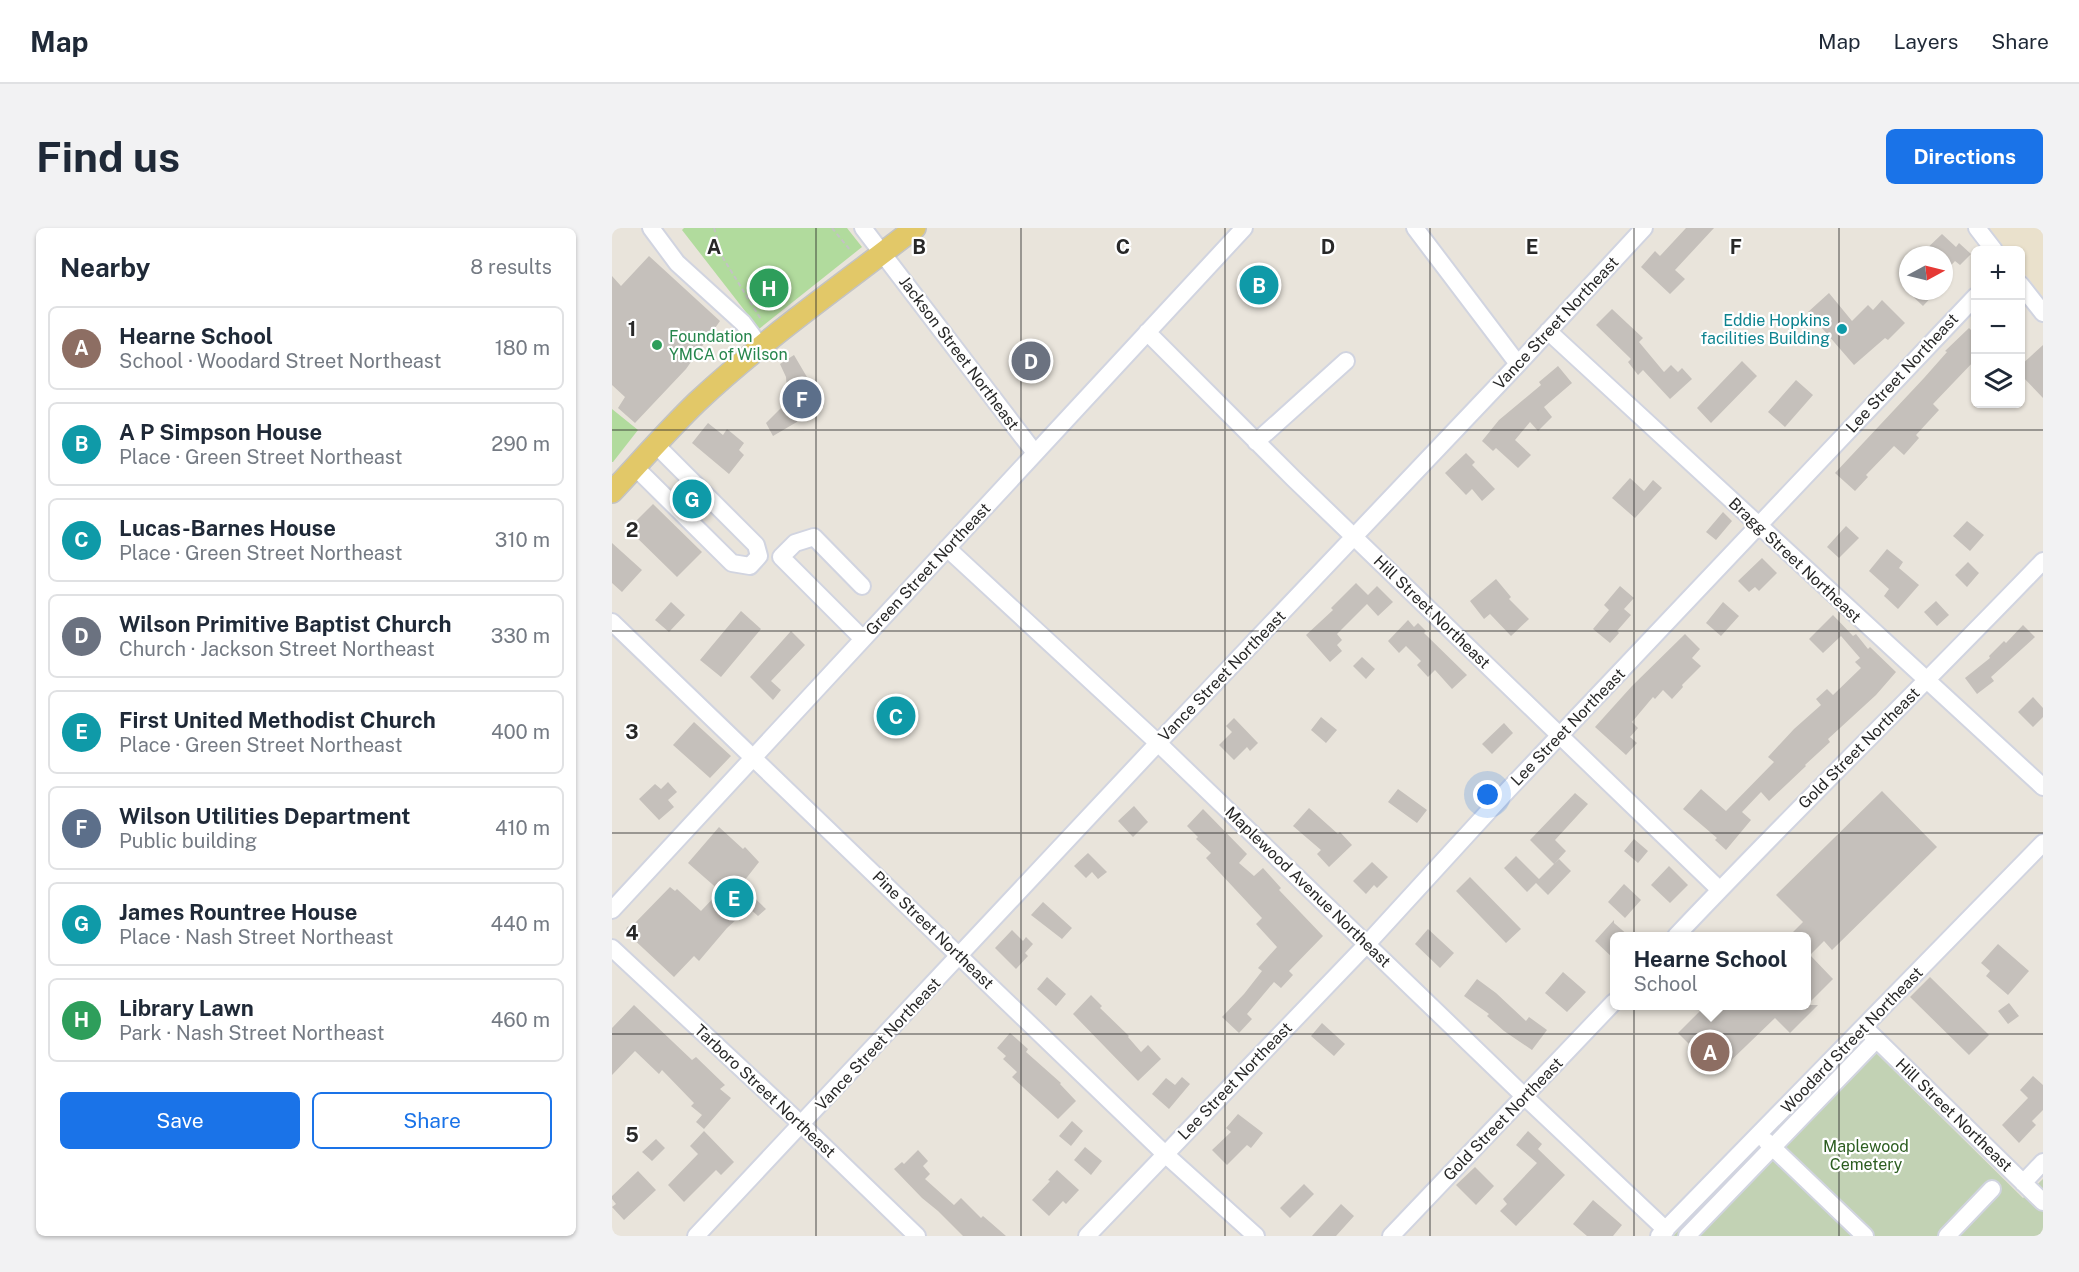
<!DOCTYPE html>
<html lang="en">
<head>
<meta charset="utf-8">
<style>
	body { margin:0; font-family:"Public Sans",sans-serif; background:#f2f2f3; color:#1f2937 }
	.controls { position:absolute; right:18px; top:18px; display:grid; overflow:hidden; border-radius:9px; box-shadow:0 2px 4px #0004 }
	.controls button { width:54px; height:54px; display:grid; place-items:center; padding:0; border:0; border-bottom:2px solid #e0e1e3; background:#fff; color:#1f2937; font:30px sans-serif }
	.compass { position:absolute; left:1287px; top:18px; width:54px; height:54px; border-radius:50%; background:#fff; box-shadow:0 2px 4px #0004; rotate:83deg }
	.you { position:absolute; left:876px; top:567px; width:21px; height:21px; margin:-15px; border:4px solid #fff; border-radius:50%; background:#1a73e8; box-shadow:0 0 0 9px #1a73e833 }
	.badge { display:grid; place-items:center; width:39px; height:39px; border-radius:50%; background:#1a73e8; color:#fff; font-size:20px; font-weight:700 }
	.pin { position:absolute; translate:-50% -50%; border:3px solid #fff; box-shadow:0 2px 6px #0006 }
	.popup { position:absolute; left:998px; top:704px; width:201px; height:78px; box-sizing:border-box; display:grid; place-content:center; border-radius:9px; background:#fff; filter:drop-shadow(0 2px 4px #0005); font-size:20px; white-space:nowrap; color:#747a83 }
	.popup b { font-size:22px; color:#1f2937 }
	.popup::after { content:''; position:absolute; left:50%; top:100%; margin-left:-12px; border:12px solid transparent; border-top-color:#fff }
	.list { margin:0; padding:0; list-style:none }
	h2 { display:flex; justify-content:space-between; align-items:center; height:78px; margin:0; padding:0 24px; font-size:26px }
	h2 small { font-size:20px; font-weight:400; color:#747a83 }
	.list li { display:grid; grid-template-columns:39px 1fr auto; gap:18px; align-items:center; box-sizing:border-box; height:84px; margin:0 12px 12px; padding:0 12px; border:2px solid #e0e1e3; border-radius:9px }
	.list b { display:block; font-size:22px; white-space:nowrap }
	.list p { margin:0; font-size:20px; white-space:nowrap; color:#747a83 }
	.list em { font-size:20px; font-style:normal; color:#747a83 }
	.actions { display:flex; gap:12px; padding:18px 24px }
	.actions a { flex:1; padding:14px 0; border:2px solid #1a73e8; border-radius:9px; text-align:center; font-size:21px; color:#1a73e8 }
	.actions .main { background:#1a73e8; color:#fff }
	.icon { flex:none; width:33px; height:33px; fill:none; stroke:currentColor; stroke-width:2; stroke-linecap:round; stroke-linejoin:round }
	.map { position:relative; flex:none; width:1431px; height:1008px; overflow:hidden; border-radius:9px }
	header { display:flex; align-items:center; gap:36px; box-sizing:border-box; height:84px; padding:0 30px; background:#fff; border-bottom:2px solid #e0e1e3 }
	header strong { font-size:28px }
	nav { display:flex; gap:33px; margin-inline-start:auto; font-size:21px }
	.intro { display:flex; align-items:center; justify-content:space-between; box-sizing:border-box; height:144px; padding:0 36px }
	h1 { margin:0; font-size:42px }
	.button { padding:15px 27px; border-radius:9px; background:#1a73e8; color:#fff; font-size:21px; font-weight:700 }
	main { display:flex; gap:36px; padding:0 36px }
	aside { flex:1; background:#fff; border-radius:9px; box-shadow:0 2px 4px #0004 }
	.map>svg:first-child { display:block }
</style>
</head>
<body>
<header>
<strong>Map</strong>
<nav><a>Map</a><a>Layers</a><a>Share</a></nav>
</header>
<div class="intro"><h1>Find us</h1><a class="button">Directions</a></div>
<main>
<aside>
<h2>Nearby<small>8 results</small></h2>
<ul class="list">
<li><span class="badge" style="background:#8d6e63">A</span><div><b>Hearne School</b><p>School · Woodard Street Northeast</p></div><em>180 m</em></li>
<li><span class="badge" style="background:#0f9aa8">B</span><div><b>A P Simpson House</b><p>Place · Green Street Northeast</p></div><em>290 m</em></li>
<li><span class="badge" style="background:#0f9aa8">C</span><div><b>Lucas-Barnes House</b><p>Place · Green Street Northeast</p></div><em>310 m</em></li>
<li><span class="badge" style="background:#6b7280">D</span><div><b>Wilson Primitive Baptist Church</b><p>Church · Jackson Street Northeast</p></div><em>330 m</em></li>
<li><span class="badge" style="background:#0f9aa8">E</span><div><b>First United Methodist Church</b><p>Place · Green Street Northeast</p></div><em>400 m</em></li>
<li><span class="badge" style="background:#5c6f8a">F</span><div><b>Wilson Utilities Department</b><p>Public building</p></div><em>410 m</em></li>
<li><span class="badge" style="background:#0f9aa8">G</span><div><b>James Rountree House</b><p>Place · Nash Street Northeast</p></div><em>440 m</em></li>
<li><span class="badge" style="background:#2e9e5b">H</span><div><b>Library Lawn</b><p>Park · Nash Street Northeast</p></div><em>460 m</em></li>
</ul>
<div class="actions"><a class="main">Save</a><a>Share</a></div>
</aside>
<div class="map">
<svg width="1431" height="1008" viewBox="0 0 1431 1008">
	<rect width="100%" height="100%" fill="#e9e4db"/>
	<path fill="#eae1cc" d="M1376 0H1431V69L1409 41 1408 22H1394Z"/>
	<path fill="#b1db9d" d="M72 0H235L250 19 147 101 70 2Z
		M0 181 26 202 1 234H0Z"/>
	<path fill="#c2d2b4" d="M1253 814 1411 970 1431 951V1008H1061Z"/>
	<path fill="#c5c0bb" d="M1074 0H1102L1063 42 1073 51 1058 66 1029 39 1043 23 1048 28Z
		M1330 6 1344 19 1347 15 1359 26 1348 37 1343 33 1332 45V27H1308Z
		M37 28 108 93 74 141 23 195 6 180 13 169 0 157V48L9 58Z
		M1295 63H1325L1311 78Z
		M1217 65 1240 93 1256 77 1261 82 1270 72 1293 95 1276 112 1273 110 1242 137 1196 84Z
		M1000 81 1031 110 1027 114 1052 144 1059 137 1066 144 1070 140 1080 151 1058 171 1031 142 1026 147 1016 134 1019 131 984 97Z
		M1357 100 1364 107V131L1321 176 1327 182 1304 207 1307 210 1292 227 1282 218 1254 247 1256 249 1243 263 1223 245 1312 150 1335 124 1333 123Z
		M1431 117V170L1408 146V138Z
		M182 127 212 178 161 208 154 195 171 178 175 163 174 149 168 136Z
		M1130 133 1145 148 1099 195 1085 180Z
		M946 138 960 155 932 179 940 189 926 203 918 194 903 212 919 227 906 240 884 220 881 223 870 213 887 192 929 157 927 154Z
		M1184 152 1201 167 1173 199 1156 184Z
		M96 195 111 207 115 201 132 215 127 222 132 227 117 246 80 215Z
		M854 225 863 234 860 237 883 261 870 273 860 261 854 267 833 245Z
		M1018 250 1032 263 1041 252 1050 260 1023 290 1000 270Z
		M41 276 90 324 65 349 16 301Z
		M1111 284 1120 293 1104 312 1094 304Z
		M1355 293 1372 307 1358 323 1341 308Z
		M1234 298 1247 310 1227 330 1215 319Z
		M0 315 30 342 10 364 0 355Z
		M1275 321 1291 334 1287 340 1307 357 1286 381 1272 368 1277 361 1257 343Z
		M1150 330 1165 345 1147 363 1143 359 1137 364 1126 353Z
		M1356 334 1367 345 1355 359 1343 347Z
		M884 351 899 369 897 371 917 391 899 408 878 386 872 391 858 373Z
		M744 355 756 367 765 358 781 374 766 388 755 376 725 406 730 412 725 417 730 423 718 434 694 407 721 382 719 380Z
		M1008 358 1022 370 1012 381 1019 387 1005 403 1007 405 998 415 981 401 997 382 992 377Z
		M1324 373 1337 387 1325 398 1312 384Z
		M59 374 73 387 57 404 43 392Z
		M1111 374 1127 388 1109 408 1094 395Z
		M129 383 149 401 109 449 88 432Z
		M1221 387 1241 408 1244 406 1256 421 1258 419 1284 444 1264 467 1216 511 1218 514 1193 537 1194 538 1157 573 1149 564 1130 584 1139 592 1114 622 1103 612 1105 610 1071 581 1089 561 1114 583 1162 534 1156 529 1182 501 1209 477 1204 471 1215 461 1221 467 1249 440 1243 434 1248 430 1229 408 1211 425 1197 411Z
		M796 392 802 399 806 395 814 403 812 405 855 447 840 461 823 442 816 449 805 437 809 433 794 418 787 425 776 413Z
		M1411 397 1423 409 1379 449 1382 453 1365 466 1353 450 1378 430 1377 428 1392 413 1394 415Z
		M179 403 193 417 159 453 169 462 161 472 138 449Z
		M1073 406 1088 421 1080 430 1089 438 1070 457 1071 459 1060 471 1051 462 1043 471 1041 469 1020 494 1026 500 1018 509 1025 515 1014 527 983 499 1020 458Z
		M750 429 763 441 754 451 741 438Z
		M1421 469 1431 480V489L1421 499 1406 484Z
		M709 489 725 502 714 515 699 502Z
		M622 490 646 515 638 523 635 519 622 532 607 517 620 504 614 498Z
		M82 494 119 528 98 550 61 517Z
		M892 495 901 505 880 526 870 516Z
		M56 554 65 564 56 572 62 579 47 592 27 571 43 556 49 561Z
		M786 561 815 582 805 595 776 574Z
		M1270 563 1325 619 1220 722 1212 713 1198 727 1221 751 1195 777H1206L1178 805 1163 790 1106 845 1066 805 1094 777H1194V708H1177L1191 694 1164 667Z
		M963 565 976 576 943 612 954 623 942 636 918 612Z
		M522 578 536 594 521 609 506 593Z
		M697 580 726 606 728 604 740 617 717 639 705 626 709 622 681 598Z
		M591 581 635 626 627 635 642 648 651 640 669 660 667 662 711 708 677 743 681 747 669 760 662 754 635 786 640 791 627 805 610 789 632 766 650 743 646 740 665 719 644 696 650 690 594 630 599 625 584 611 586 609 575 598Z
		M107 599 131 621 133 619 147 634 129 657 154 681 146 688 137 680 115 700 87 733 82 728 62 749 17 707 14 702 15 699 21 697 58 659 63 663 65 661 89 683 108 663 76 635Z
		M1022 611 1036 623 1026 635 1012 623Z
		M476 625 495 644 486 651 480 644 474 650 462 638Z
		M904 628 927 651 947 631 959 643 936 667 924 655 915 664 892 640Z
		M760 634 776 649 765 660 762 657 754 666 741 653Z
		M1057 638 1076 657 1058 675 1039 657Z
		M858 649 909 701 894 715 844 663Z
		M1012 656 1029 672 1013 690 996 674Z
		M431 674 460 700 450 711 419 687Z
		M1002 692V695L1017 708H1002V731L983 713Z
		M816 701 842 725 828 740 803 716Z
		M400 702 411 713 414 709 421 716 413 725 416 728 404 741 383 720Z
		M1386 716 1417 743 1396 767 1374 748 1378 743 1369 735Z
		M951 744 974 764 955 784 933 765Z
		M435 749 454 766 444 778 425 761Z
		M1318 749 1377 807 1357 827 1298 769Z
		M865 751 884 765 914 793 917 789 935 802 920 822 892 803 875 788 877 786 852 768Z
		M479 767 490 778 488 780 517 808 516 809 529 824 536 817 549 831 526 853 461 786Z
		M1397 775 1407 788 1396 796 1386 783Z
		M22 777 80 832 84 829 113 857 108 861 119 870 92 901 84 894 90 887 79 878 82 875 50 842 47 846 23 823 0 847V800Z
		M710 795 733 816 722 828 699 808Z
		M398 805 416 821 414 824 449 855 448 856 464 873 446 891 400 849 405 844 391 831 394 828 385 820Z
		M1421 848 1431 857V882L1420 893 1424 897 1407 915 1390 897 1416 870 1408 862Z
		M570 849 578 856 557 881 540 866 554 850 563 857Z
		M626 886 651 905 639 920 635 917 615 937 600 922 619 904 614 900Z
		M460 893 471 903 459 918 447 908Z
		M92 903 122 934 109 947 104 942 72 974 56 957 86 926 78 918Z
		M916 903 930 916 926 921 953 947 904 998 888 983 895 976 891 971 925 935 904 917Z
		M44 911 53 920 40 933 30 924Z
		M473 919 490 933 479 947 462 932Z
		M306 922 316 933 311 938 318 946 313 951 342 977 349 970 369 990 371 988 394 1008H351L326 983 310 970 282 941 290 934 292 936Z
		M863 939 882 958 864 977 844 957Z
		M445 942 467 962 454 976 451 973 437 988 420 972 438 953 436 952Z
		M26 943 44 962 12 992 0 979 4 976 0 971V968Z
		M692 956 702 966 678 990 668 980Z
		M981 972 1010 997 1001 1008H975L961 996Z
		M729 976 742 988 724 1008H700Z"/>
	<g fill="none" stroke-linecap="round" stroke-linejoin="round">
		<defs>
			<path id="minor" d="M39 0 65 35 131 95 149 119
				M251 0 423 225
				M803 0 906 136
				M1365 0 1382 22
				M1408 56 1431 85
				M936 103 1431 559
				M535 104 682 251 1108 662
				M644 214 734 133
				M23 239 120 335 138 338 147 328 144 317 43 216
				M335 320 546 515 912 868 1054 1002
				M250 358 202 309 183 315 169 329 251 411
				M0 394 553 926 644 1008
				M0 682 632 0
				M1064 708C1184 581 1310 459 1431 333
				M0 720 190 897 305 1008
				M1257 804 1431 974
				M1154 913 1253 1008
				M1411 955 1431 934
				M84 1008 546 515 906 136 1032 0
				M475 1008 755 716 896 562 1364 68
				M779 1008 1002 774
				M1047 1008 1431 615
				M1075 1008 1264 812
				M1335 1008 1380 961"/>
			<path id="major" d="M0 264C28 234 55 203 85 174 152 111 230 57 303 0"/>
		</defs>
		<use href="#minor" stroke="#d1d4e0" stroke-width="20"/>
		<use href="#major" stroke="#c3c3c3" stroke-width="24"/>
		<path stroke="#c3c3c3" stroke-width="2" stroke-dasharray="4.5 3" stroke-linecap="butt" d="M102 0 111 30 150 93
			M220 0 239 23"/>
		<use href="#minor" stroke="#fff" stroke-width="16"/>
		<use href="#major" stroke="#e2c868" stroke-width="21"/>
	</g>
	<path fill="none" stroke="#282828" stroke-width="1.5" stroke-opacity="0.55" d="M204 0V1008M409 0V1008M613 0V1008M818 0V1008M1022 0V1008M1227 0V1008M0 202H1431M0 403H1431M0 605H1431M0 806H1431"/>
	<circle fill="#0f9aa8" stroke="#fff" stroke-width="2" cx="1230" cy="101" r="6"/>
	<circle fill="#2e9e5b" stroke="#fff" stroke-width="2" cx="45" cy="117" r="6"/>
	<g text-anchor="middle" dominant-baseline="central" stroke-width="4.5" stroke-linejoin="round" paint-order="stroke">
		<g font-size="16" fill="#0d838f" stroke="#fff" text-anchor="end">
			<text x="1218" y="92">Eddie Hopkins<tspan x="1218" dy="18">facilities Building</tspan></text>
		</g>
		<g font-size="16" fill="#282828" stroke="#fff">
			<text transform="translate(944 95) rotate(-47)">Vance Street Northeast</text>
			<text transform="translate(347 125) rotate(53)">Jackson Street Northeast</text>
			<text transform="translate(1290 145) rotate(-47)">Lee Street Northeast</text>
			<text transform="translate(1183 332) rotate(43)">Bragg Street Northeast</text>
			<text transform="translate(316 341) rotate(-47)">Green Street Northeast</text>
			<text transform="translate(820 384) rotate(44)">Hill Street Northeast</text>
			<text transform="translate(610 448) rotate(-46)">Vance Street Northeast</text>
			<text transform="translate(956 499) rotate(-46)">Lee Street Northeast</text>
			<text transform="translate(1247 520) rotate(-45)">Gold Street Northeast</text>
			<text transform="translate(696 659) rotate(44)">Maplewood Avenue Northeast</text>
			<text transform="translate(321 702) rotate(44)">Pine Street Northeast</text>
			<text transform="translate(1240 812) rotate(-46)">Woodard Street Northeast</text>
			<text transform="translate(266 816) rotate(-47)">Vance Street Northeast</text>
			<text transform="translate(623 853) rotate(-46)">Lee Street Northeast</text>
			<text transform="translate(153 863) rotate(43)">Tarboro Street Northeast</text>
			<text transform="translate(1342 887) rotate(44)">Hill Street Northeast</text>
			<text transform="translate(891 891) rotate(-46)">Gold Street Northeast</text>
		</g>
		<g font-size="16" fill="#27864d" stroke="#fff" text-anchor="start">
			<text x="57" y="108">Foundation<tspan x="57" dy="18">YMCA of Wilson</tspan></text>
		</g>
		<g font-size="16" fill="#2c5d20" stroke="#fff">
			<text x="1254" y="918">Maplewood<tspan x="1254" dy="18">Cemetery</tspan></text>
		</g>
	</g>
	<g font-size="20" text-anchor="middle" font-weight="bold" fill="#282828" stroke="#fff" stroke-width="4.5" stroke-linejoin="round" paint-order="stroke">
		<text x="102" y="26">A</text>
		<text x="307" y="26">B</text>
		<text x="511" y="26">C</text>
		<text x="716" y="26">D</text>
		<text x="920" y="26">E</text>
		<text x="1124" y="26">F</text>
		<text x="20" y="108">1</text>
		<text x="20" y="309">2</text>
		<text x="20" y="511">3</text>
		<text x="20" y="712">4</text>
		<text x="20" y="914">5</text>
	</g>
</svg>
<div class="controls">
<button>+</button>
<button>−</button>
<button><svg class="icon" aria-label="layers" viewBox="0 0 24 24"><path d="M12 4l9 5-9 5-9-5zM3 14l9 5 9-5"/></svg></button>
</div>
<svg class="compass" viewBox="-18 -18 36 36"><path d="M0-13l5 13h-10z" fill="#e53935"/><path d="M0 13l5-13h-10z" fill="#747a83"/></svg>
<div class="you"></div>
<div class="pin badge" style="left:1098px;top:824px;background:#8d6e63">A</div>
<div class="popup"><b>Hearne School</b>School</div>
<div class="pin badge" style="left:647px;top:57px;background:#0f9aa8">B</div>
<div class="pin badge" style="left:284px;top:488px;background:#0f9aa8">C</div>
<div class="pin badge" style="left:419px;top:133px;background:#6b7280">D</div>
<div class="pin badge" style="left:122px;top:670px;background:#0f9aa8">E</div>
<div class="pin badge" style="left:190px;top:171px;background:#5c6f8a">F</div>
<div class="pin badge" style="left:80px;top:271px;background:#0f9aa8">G</div>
<div class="pin badge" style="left:157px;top:60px;background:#2e9e5b">H</div>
</div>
</main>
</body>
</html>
